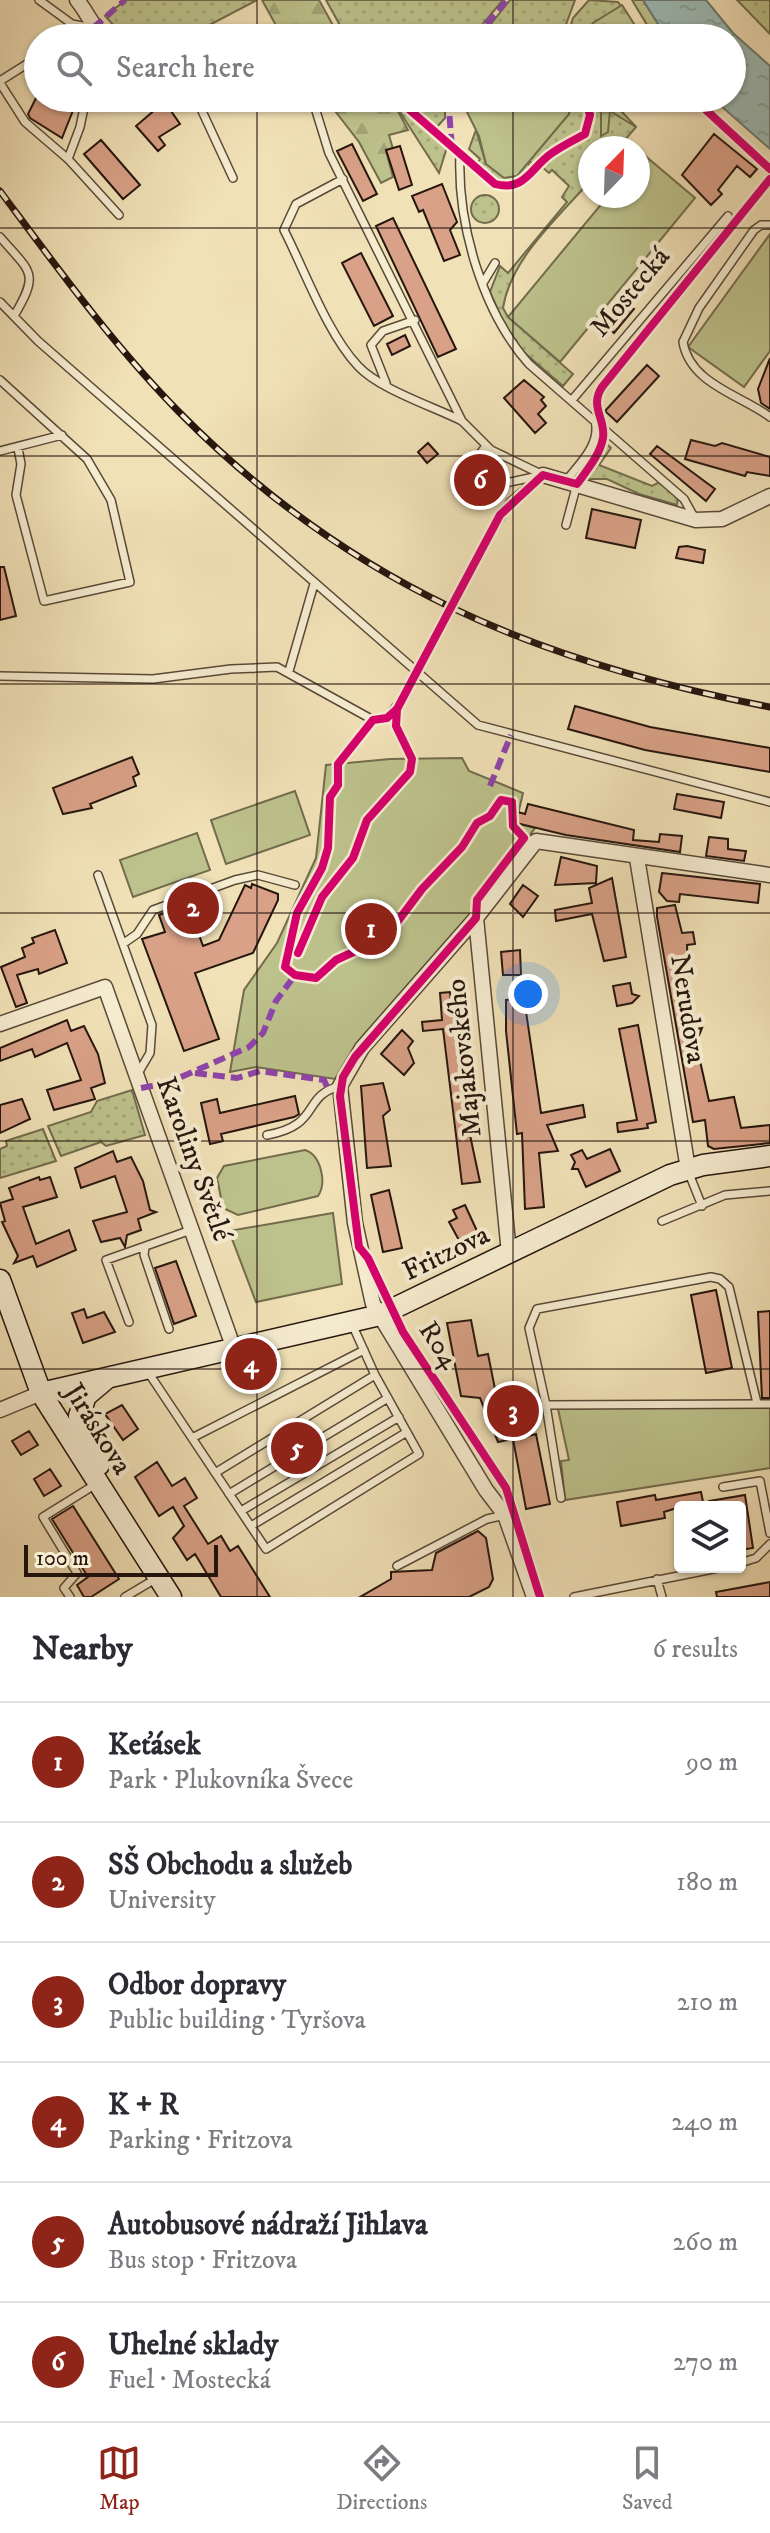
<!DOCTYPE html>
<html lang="en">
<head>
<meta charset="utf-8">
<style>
	body { margin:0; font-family:"IM FELL DW Pica",serif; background:#f7f7f7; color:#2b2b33 }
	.controls { position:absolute; right:24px; bottom:24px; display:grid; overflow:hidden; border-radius:8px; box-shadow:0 2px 6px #0004 }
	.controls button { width:72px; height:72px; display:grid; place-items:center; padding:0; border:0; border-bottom:2px solid #e1e1e2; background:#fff; color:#2b2b33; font:40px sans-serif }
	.compass { position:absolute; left:578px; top:136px; width:72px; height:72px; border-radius:50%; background:#fff; box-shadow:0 2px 6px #0004; rotate:23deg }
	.scale { position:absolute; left:24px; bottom:20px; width:194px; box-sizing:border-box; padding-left:8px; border:4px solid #26160e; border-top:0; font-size:22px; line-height:28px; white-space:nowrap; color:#26160e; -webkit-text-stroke:6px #f6ecd0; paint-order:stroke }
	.you { position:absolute; left:528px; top:994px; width:28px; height:28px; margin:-20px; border:6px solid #fff; border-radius:50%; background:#1a73e8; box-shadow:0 0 0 12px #1a73e833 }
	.badge { display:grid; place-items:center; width:52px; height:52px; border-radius:50%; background:#8f2418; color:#fff; font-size:26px; font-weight:700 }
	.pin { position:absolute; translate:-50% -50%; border:4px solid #fff; box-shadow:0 2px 8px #0006 }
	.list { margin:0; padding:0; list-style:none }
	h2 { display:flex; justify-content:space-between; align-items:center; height:104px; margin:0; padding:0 32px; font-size:34px }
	h2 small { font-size:26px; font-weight:400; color:#7c7c81 }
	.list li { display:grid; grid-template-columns:52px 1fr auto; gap:24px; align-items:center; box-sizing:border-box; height:120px; padding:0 32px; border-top:2px solid #e1e1e2 }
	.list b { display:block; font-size:30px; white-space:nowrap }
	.list p { margin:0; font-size:26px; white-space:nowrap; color:#7c7c81 }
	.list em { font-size:26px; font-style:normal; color:#7c7c81 }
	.icon { flex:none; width:44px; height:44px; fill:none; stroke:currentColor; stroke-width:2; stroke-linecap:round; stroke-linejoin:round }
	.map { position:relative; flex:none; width:770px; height:1597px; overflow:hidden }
	.search { position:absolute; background:#fff; box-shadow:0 2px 6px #0004; left:24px; right:24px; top:24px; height:88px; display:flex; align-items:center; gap:20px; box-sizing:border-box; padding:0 28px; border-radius:44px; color:#7c7c81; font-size:30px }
	.sheet { height:824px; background:#fff }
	nav { display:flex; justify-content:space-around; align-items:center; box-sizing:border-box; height:112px; border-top:2px solid #e1e1e2; background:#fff; font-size:22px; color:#7c7c81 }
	nav a { display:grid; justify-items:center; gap:4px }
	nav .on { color:#8f2418 }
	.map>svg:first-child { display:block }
</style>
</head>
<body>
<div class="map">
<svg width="770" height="1597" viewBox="0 0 770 1597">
	<defs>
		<pattern id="grass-dots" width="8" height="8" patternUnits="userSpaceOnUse" patternTransform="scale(2)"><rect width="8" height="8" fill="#bdc28c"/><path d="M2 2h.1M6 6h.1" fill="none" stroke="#a2a678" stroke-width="1.8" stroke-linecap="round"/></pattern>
		<pattern id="forest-firs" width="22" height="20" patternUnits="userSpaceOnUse" patternTransform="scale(2)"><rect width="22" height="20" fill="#bdc28c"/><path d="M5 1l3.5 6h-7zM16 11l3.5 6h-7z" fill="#a2a678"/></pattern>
		<pattern id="water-ripples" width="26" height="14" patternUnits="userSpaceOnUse" patternTransform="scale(2)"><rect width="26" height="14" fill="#9dbcb7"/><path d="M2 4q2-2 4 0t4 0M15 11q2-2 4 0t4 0" fill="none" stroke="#87a19c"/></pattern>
	</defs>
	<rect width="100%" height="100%" fill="#f1e1b7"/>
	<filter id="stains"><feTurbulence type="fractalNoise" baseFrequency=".0025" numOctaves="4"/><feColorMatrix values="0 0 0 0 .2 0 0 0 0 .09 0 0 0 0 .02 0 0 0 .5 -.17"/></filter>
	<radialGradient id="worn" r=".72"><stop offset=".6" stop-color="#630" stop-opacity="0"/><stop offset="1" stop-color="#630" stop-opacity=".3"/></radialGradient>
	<path fill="url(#grass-dots)" stroke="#726c4d" stroke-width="2" d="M126 0H257L198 31 174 38H125L105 16Z
		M326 0H503L471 38H347Z
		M510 0H575L561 38H546L528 29 480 38Z
		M589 0 618 2 643 38H567L573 18Z
		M632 0H643L667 38H655Z
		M737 0H770V34Z
		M391 98 447 147 439 173Z
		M401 98H445V118L436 128Z
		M563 98H582L588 118 586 126 534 166 529 161 568 114 570 106Z
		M588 98H608L636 127 618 148H590V181C558 218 511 258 503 308L508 317 573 374 563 386 512 342 490 292 500 266 508 273 567 202 562 197 569 186 552 170 549 173 542 167 555 154 587 136 594 118Z
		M476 130 486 164 517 176 527 163 533 168 516 183 499 182 477 164 480 159 469 149Z
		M471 209a14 14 0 1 1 28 0a14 14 0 1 1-28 0Z
		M604 442 611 448 599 465 652 486 660 482 678 498 677 505 639 494 607 479H586L584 474 599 455Z
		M132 1090 145 1135 106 1146 101 1142 61 1156 48 1126 91 1112 97 1101Z
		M43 1129 56 1161 0 1178V1149L7 1146 6 1141Z"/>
	<path fill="url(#forest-firs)" stroke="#726c4d" stroke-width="2" d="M262 0H319L340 38H283Z
		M622 5 643 38H582L593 23Z
		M325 98H391L408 130 389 135 393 149 386 151 393 177 381 183 359 142Z
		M592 98H609L636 127 610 111 608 132 601 136V113Z"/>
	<path fill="#bdc28c" stroke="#726c4d" stroke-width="2" d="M469 98H563L570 106 569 114 517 176 504 178 486 164 479 136 466 110Z
		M643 154 695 198 560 362 508 317 608 196H638V160Z
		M770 234V351L744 387 688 347Z
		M462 758 469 771 523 793 516 823 535 828 471 914 354 1048 335 1079 256 1067 230 1072 244 990 277 943 316 858 326 765 390 759Z
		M295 791 310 835 226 864 211 820Z
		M197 833 210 870 133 897 120 860Z
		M305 1150C321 1155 327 1183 318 1196L238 1215 223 1208 217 1178 224 1166Z
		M333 1213 342 1284 256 1302 229 1231Z
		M770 1405V1468L565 1500 561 1461 569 1460 558 1409Z"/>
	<path fill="url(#water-ripples)" stroke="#6d7a73" stroke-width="2" d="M643 0H706L733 33 770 66V149L712 98H732V38H667Z"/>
	<path fill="#d9a187" stroke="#26160e" stroke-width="2" d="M36 98H78L62 138 30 118 28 114Z
		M150 98H162L180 124 159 137 165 145 158 151 136 126 157 108Z
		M714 134 757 169 750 177 737 166 718 190 722 194 711 205 682 175Z
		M101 140 140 185 123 199 84 154Z
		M352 144 377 194 363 201 337 151Z
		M400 146 412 185 399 190 386 150Z
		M442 184 457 222 450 230 460 255 444 261 423 210 419 212 412 196Z
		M393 218 456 349 438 357 376 226Z
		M361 253 393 316 374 326 342 263Z
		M621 299 634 309 614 333 602 322Z
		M405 335 410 346 392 355 387 344Z
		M770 358V409L761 403 758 389Z
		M647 365 659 376 617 422 605 411Z
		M524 380 544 397 541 400 546 406 538 414 546 423 535 433 504 398Z
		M691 440 715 446 722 443 770 457V476L747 472 745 476 685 459Z
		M428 443 438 454 427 463 418 452Z
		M657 446 715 489 706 501 650 454Z
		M592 509 641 520 635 548 586 538Z
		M687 546 705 550 703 563 676 558 679 547Z
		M0 567H4L16 616 0 620Z
		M575 706 650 727 770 748V772L645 750 568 729Z
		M132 757 139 774 133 777 136 786 90 804 92 808 63 814 53 788Z
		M677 794 724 802 721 818 674 809Z
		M528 804 634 830 633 840 659 842 660 834 682 836 680 852 566 835 516 823 518 812 525 814Z
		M709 837 728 839V849L746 851 744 861 706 856Z
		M561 857 597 866 596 883 555 885Z
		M662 873 760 884 758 903 680 894 679 902 667 901 659 892Z
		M612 878 626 957 604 961 592 914 556 921 555 910 592 903 589 888Z
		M252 884 278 894V900L253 953 195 973 219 1039 184 1051 142 939 165 932 159 915 188 904 203 946 219 940 245 885 251 888Z
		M523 885 538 896 523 917 510 904Z
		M675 905 682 933 693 932 695 944 687 945 689 987 696 1029 702 1028 696 1043 709 1101 734 1097 741 1128 770 1125V1143L714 1149 708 1146 705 1120 693 1122 657 917V908Z
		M55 930 67 963 39 974 38 969 17 975 27 1003 16 1007 1 967 25 957 22 948 34 943 32 938Z
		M520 950 521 975H503L501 952Z
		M630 983 632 994 639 996 632 1003 617 1006 613 986Z
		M450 992 451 1002 460 1001 469 1086 464 1087 466 1108 471 1107 474 1134 470 1135 480 1182 462 1184 443 1029 423 1031 422 1022 442 1020 440 993Z
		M524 998 541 1113 583 1105 585 1117 547 1125 558 1151 539 1153 544 1207 525 1209 522 1133 517 1134 506 1031V1000Z
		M67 1020 71 1031 84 1026 98 1054 105 1083 91 1088 95 1099 54 1110 47 1090 81 1080 67 1043 35 1057 32 1049 0 1061V1048Z
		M638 1025 656 1122 647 1124 648 1128 618 1132 617 1123 637 1120 619 1029Z
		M402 1030 413 1041 408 1048 414 1063 404 1075 381 1054Z
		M383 1083 390 1110 383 1116 391 1166 367 1168 361 1086Z
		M295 1096 299 1114 294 1117 221 1134 223 1141 210 1144 201 1103 217 1099 220 1113Z
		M22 1099 30 1119 0 1133V1105Z
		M610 1149 620 1171 586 1187 578 1169H572L575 1162 571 1155 582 1150 587 1159Z
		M113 1151 117 1162 131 1157 143 1181 150 1210 156 1212 138 1219 141 1230 127 1235 125 1247 120 1238 101 1242 93 1221 127 1212 115 1176 81 1188 75 1168Z
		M39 1177 40 1180 50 1177 57 1197 23 1207 36 1244 69 1230 76 1250 37 1267 33 1256 14 1263 18 1256 2 1222 5 1221 0 1203 13 1199 9 1188Z
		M389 1190 402 1248 383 1252 371 1195Z
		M465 1205 477 1231 460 1242 449 1222 457 1218 453 1210Z
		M176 1261 196 1316 174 1324 155 1268Z
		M716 1290 732 1368 706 1373 691 1295Z
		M84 1309 87 1318 104 1312 115 1332 83 1343 72 1313Z
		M770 1311V1398H762L758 1312Z
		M471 1320 478 1356 488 1354 495 1389 518 1384 528 1436 536 1434 550 1504 526 1509 513 1439 498 1442 480 1398 461 1396 447 1323Z
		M122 1405 138 1429 123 1440 105 1414Z
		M29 1431 38 1445 21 1455 12 1441Z
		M157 1462 172 1486 185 1478 197 1498 184 1506 208 1544 221 1536 230 1551 238 1546 270 1597H221L195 1554 187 1560 173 1538 184 1526 173 1507 159 1516 135 1477Z
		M50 1469 61 1486 44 1496 34 1479Z
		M701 1492 704 1507H680L664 1512 665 1518 621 1526 617 1502 655 1495 656 1500Z
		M745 1495 753 1548 740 1550V1507H710L709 1501Z
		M73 1506 119 1579 91 1597H84L77 1585 88 1577 52 1519Z
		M478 1531 486 1538 493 1579 489 1587 469 1597H360L391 1579V1572L432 1570 436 1553Z
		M770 1582V1597H717L716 1592Z"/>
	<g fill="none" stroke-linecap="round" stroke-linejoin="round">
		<defs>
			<path id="lane" d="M39 0 72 24 93 28 76 38
				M222 38 253 30 271 38
				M0 81 38 57
				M0 83 25 122 68 159
				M86 98 80 127 68 159 119 215
				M196 98 233 178
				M312 98 329 153 462 421 491 450 543 475
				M460 153C457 224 482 311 529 364L684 499 694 517
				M343 179 296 204 284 230C305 271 327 333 358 366 379 389 432 406 462 421
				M770 225H761L754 230 699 308 683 342C690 384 741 395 770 417
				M0 237C31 273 40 272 14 316
				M483 283 495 263
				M0 302 38 341 478 725 770 802
				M0 380 87 459 111 500 130 582 44 601 16 495 21 464 18 448
				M386 383 371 345 383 331 415 320
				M572 400 728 216
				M486 446 476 459 472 472 487 487 543 475
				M0 451 62 435
				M566 481C580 463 601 444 595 421
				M566 525 577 484
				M488 538 510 502 540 477
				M289 671 314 584
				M0 676 153 679 231 669 277 667 373 720 387 718 407 693
				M98 875 152 1025 150 1053 137 1075
				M124 943 137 934 153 910 235 880 258 875 295 885
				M267 1135C322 1125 301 1096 340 1086
				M688 1171 702 1206
				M662 1221 725 1195 770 1191
				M145 1247 144 1255 169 1329
				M129 1322 106 1260 191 1230
				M148 1372 266 1549 419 1454 375 1375 352 1324
				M546 1405 770 1404
				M192 1438 364 1350
				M215 1473 375 1375
				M723 1487 760 1481 770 1533
				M229 1494 388 1398
				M561 1498 546 1405 529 1328 537 1309 711 1277 720 1279 729 1287 757 1403
				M241 1511 399 1417
				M251 1526 407 1432
				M740 1563 756 1558 770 1544
				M397 1566 487 1519 505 1515
				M657 1579 662 1597
				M70 1597 64 1588 77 1573 43 1517 96 1484
				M125 1597 157 1578
				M574 1597 723 1567"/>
			<path id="street" d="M77 0C88 13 92 27 105 38
				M543 475 696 520 722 519 770 496
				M637 858 688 1169
				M476 918 509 1253
				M0 1024 105 987 234 1349
				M0 1410 41 1393
				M534 1597 505 1515 486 1490 373 1304 355 1223 340 1086 362 1048 476 918 536 841 770 875"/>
			<path id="secondary" d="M0 1280 41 1393 171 1597
				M41 1393 380 1315 670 1175 703 1165 770 1156
				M99 1465 79 1416 86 1396 105 1380"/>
		</defs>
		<use href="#lane" stroke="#594938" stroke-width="10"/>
		<use href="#street" stroke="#594938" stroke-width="17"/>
		<use href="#secondary" stroke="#26160e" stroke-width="23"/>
		<use href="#lane" stroke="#f6ecd0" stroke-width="7"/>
		<use href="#street" stroke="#f6ecd0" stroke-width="14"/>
		<use href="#secondary" stroke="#f6ecd0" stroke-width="20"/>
		<defs>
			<path id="rail" d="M0 191C56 266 113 345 179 412 349 584 536 662 770 707"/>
		</defs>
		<use href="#rail" stroke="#26160e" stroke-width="7"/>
		<use href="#rail" stroke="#f6ecd0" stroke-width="4" stroke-dasharray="12" stroke-linecap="butt"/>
		<path stroke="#8e44ad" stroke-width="6" stroke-dasharray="12 6" stroke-linecap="butt" d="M93 28 125 0
			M475 38 507 0
			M448 98 452 147
			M490 786 511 735
			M195 1073 237 1078 260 1071 324 1080 328 1089
			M181 1077 249 1047 263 1033 276 1001 295 975
			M141 1088 163 1084"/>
		<defs>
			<path id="cycleway" d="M396 98 495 184C525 192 530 168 552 153 562 146 574 140 585 134L590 115 585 98
				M693 98 770 169
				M298 953 322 897 353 858 367 820 410 772 412 759 396 726 397 709
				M540 1597 506 1488 403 1332 368 1258 359 1247 340 1096 343 1077 355 1057 476 918 477 900 524 838 513 826 512 802 501 800 490 816 477 823 462 847 422 889 386 937 336 960 316 978 295 975 285 967 297 913 322 868 328 848 330 797 338 785V764L373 720 387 718 397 709 500 515 543 475 577 484C587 470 600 455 603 438 606 419 589 407 602 387L770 179"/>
		</defs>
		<use href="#cycleway" stroke="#f6ecd0" stroke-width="13"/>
		<use href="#cycleway" stroke="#d6006c" stroke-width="8"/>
	</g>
	<path fill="none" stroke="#26160e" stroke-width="2" stroke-opacity="0.55" d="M257 0V38M513 0V38M257 98V1597M513 98V1597M0 228H770M0 456H770M0 684H770M0 913H770M0 1141H770M0 1369H770"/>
	<g text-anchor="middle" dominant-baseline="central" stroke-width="8" stroke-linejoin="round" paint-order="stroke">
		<g font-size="28" fill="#26160e" stroke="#f6ecd0">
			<text transform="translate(630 292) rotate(-50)">Mostecká</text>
			<text transform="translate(688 1009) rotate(81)">Nerudova</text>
			<text transform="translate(464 1058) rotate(-96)">Majakovského</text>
			<text transform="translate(194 1159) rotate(70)">Karoliny Světlé</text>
			<text transform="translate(446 1253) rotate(-26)">Fritzova</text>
			<text transform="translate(439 1345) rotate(57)">R04</text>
			<text transform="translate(98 1429) rotate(58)">Jiráskova</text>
		</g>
	</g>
	<rect width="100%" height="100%" filter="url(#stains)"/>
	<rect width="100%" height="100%" fill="url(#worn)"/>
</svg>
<div class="controls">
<button><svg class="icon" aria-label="layers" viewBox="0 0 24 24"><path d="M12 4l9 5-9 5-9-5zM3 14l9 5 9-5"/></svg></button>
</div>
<svg class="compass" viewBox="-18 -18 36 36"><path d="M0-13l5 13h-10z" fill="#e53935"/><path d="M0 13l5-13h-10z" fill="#7c7c81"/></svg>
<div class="scale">100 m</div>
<div class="you"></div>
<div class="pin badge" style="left:371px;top:929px">1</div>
<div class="pin badge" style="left:193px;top:908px">2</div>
<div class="pin badge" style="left:513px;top:1411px">3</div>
<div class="pin badge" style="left:251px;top:1364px">4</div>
<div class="pin badge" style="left:297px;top:1448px">5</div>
<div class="pin badge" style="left:480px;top:480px">6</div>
<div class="search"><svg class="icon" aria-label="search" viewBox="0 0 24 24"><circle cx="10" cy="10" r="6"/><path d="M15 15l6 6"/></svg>Search here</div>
</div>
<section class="sheet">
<h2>Nearby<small>6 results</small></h2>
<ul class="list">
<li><span class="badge">1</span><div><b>Keťásek</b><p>Park · Plukovníka Švece</p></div><em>90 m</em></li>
<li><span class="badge">2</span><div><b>SŠ Obchodu a služeb</b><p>University</p></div><em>180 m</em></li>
<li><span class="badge">3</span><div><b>Odbor dopravy</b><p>Public building · Tyršova</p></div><em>210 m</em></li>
<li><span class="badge">4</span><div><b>K + R</b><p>Parking · Fritzova</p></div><em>240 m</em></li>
<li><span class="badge">5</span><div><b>Autobusové nádraží Jihlava</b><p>Bus stop · Fritzova</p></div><em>260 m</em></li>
<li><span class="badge">6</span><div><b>Uhelné sklady</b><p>Fuel · Mostecká</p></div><em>270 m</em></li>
</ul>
</section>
<nav>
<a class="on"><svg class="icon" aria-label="map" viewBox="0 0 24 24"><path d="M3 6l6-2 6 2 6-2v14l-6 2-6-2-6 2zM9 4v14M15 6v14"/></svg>Map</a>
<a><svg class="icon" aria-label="directions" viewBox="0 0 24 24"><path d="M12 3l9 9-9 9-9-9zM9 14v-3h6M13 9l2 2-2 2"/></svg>Directions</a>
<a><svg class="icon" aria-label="saved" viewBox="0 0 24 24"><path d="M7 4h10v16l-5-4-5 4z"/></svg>Saved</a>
</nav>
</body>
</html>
